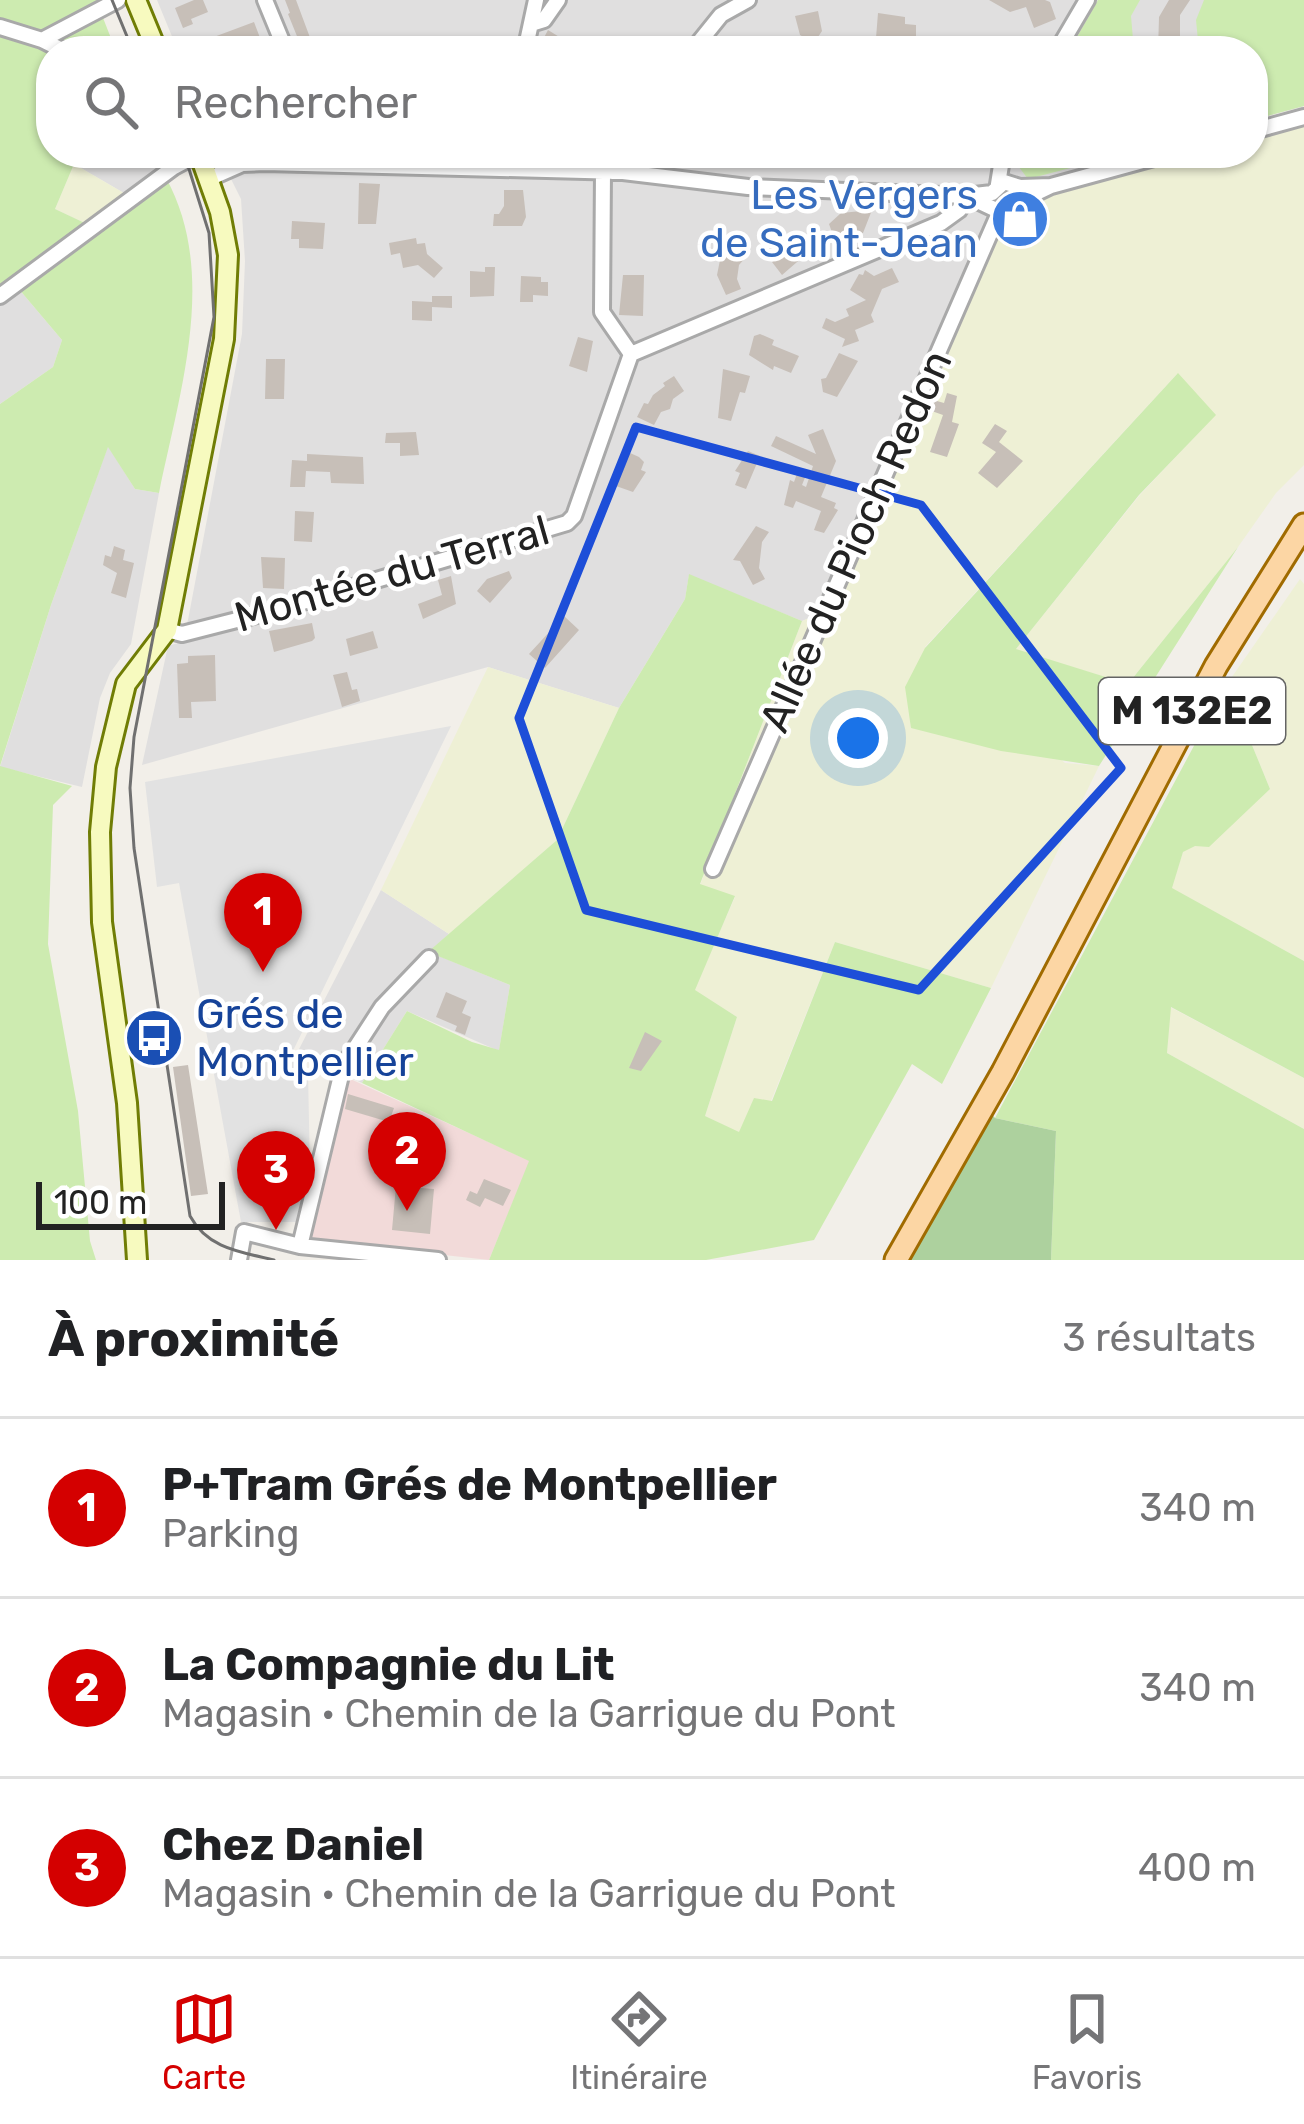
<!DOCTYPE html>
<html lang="fr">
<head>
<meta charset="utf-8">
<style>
	body { margin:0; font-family:Rubik,sans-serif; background:#f2f2f2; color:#202124 }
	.scale { position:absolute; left:36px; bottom:30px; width:189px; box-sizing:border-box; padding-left:12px; border:6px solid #222; border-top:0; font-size:33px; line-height:42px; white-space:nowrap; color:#222; -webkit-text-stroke:9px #fff; paint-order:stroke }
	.you { position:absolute; left:858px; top:738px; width:42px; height:42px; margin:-30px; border:9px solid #fff; border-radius:50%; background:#1a73e8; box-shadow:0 0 0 18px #1a73e833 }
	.badge { display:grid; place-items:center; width:78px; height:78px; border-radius:50%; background:#d40000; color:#fff; font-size:39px; font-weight:700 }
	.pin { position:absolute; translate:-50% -99px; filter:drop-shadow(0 3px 6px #0008) }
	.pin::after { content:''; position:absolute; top:63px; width:42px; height:36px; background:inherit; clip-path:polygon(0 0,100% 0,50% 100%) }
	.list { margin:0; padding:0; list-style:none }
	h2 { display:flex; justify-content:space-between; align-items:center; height:156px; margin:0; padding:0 48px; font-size:51px }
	h2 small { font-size:39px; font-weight:400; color:#757577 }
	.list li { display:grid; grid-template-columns:78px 1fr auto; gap:36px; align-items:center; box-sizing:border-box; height:180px; padding:0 48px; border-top:3px solid #e0e0e0 }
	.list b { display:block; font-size:45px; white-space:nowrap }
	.list p { margin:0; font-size:39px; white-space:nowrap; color:#757577 }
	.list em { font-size:39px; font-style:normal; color:#757577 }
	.icon { flex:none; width:66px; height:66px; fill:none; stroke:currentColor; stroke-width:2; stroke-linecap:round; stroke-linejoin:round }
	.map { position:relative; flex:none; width:1304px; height:1260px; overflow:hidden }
	.search { position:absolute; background:#fff; box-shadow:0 3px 9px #0004; left:36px; right:36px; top:36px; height:132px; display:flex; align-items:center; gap:30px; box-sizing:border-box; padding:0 42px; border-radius:48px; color:#757577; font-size:45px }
	.sheet { height:696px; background:#fff }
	nav { display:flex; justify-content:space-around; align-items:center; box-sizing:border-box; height:168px; border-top:3px solid #e0e0e0; background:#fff; font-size:33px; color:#757577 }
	nav a { display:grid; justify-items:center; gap:6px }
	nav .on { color:#d40000 }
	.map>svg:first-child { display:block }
</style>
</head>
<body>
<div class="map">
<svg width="1304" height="1260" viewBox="0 0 1304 1260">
	<rect width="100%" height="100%" fill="#f2efe9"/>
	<path fill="#e0dfdf" d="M157 0H1304V106L1253 120V51H178Z
		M55 153H157L164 170 129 196Z
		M218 153H1177L1179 157 1041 196 1004 225 832 609 802 621 689 575 685 599 619 708 488 667 142 765 168 646 181 642 188 620 242 334 245 261 241 199Z
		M18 288 62 340 53 367 0 404V290Z
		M108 446 135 489 159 493 131 644 110 673 100 698 82 787 0 767 51 605Z
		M381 890 449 934 429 952 510 985 499 1051 407 1011 362 1083 297 1053Z"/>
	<path fill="#f2dad9" d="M346 1077 530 1161 489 1260 309 1240Z"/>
	<path fill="#eef0d5" d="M1304 123V465L1276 493 1238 547 1128 684 1015 650 1139 496 1215 415 1177 374 925 647 1065 763 1099 766 991 988 835 942 771 1101 739 1133 705 1116 737 1017 694 990 735 897 700 885 802 621 832 609 1004 225 1041 196 1195 153H1253V137Z
		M74 164 129 196 89 225 55 209Z
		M1300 579 1304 584V961L1171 888 1183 852 1270 789 1227 684Z
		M488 667 619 708 557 840 449 934 381 890Z
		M1170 1007 1304 1078V1129L1167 1053Z"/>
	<path fill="#cdebb0" d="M0 0H96L116 51H51V140L47 148 74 164 55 209 89 225 0 290Z
		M1098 0H1140L1131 16 1134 51H1069Z
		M1204 0H1304V106L1253 120V51H1199L1196 20Z
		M1014 153H1128L1028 179 1012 158Z
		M166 178C219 274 179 394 159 493L135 489 108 447 51 605 0 766 72 786 53 805 48 944 78 1111 90 1241 96 1260H0V404L53 367 62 340 18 288Z
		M1178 373 1216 415 1139 495 1016 649 1128 684 1238 547 1099 766 1001 751 911 728 905 687 925 648Z
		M689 574 802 621 700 884 735 896 695 990 737 1017 705 1116 739 1132 754 1098 772 1101 835 942 991 988 942 1084 912 1064 814 1240 706 1260H489L529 1161 362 1083 407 1011 472 1042 499 1050 510 985 428 952 557 840 619 708 685 599Z
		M1227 684 1270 789 1209 847 1195 846 1183 852 1172 888 1304 961V1078L1171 1007 1167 1053 1304 1129V1260H1051L1056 1131 995 1118Z"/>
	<path fill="#add19e" d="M984 1106 995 1118 1056 1131 1051 1260H891Z"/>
	<path fill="#e2e2e2" d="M451 726 290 1057 308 1073 310 1171 297 1222H241L179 883 157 887 145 782Z"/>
	<path fill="#c7bfb8" d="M194 0H203L208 12 191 19 193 24 183 28 175 8Z
		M285 0H296L315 51H303L288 14 293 11 290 13Z
		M989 0H1045L1050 2 1056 19 1034 28 1026 7 1010 12Z
		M1169 0H1190L1180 15V38L1187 51H1158L1159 17Z
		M818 11 822 31 814 43 800 35 795 16Z
		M878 13 905 17V24L916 25V42L901 41V51H887V38H876Z
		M254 22 265 51H179V50Z
		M548 30 582 51H537Z
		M359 183 380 184 376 224H358Z
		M504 190H523L526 217 522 226H493L494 214H499L504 206Z
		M872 210 863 233 854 234 855 242 837 246 829 224 841 213Z
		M292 221 325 223 323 249 299 248V239H291Z
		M416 238 417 244 425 243 427 254 443 268 434 278 418 265 403 268 400 253 391 255 389 243Z
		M788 240 804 256 782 275 772 262 778 257 774 251Z
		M733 245 746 257 739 265 737 279 741 289 726 295 717 275 720 260Z
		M485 267H495L494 296 470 297V271L485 272Z
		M892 268 899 282 882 289 871 315 874 322 855 330 859 341 842 347 845 339 822 328 826 318 835 322 849 316 846 309 866 300 850 290 859 274 863 275 865 270 874 276Z
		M623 275H644L643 316 619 315Z
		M521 276 541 277V282H548V296L533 295V302H520Z
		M432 296H452V308L432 307V321L412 320V301L432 302Z
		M760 334 774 340 772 345 799 356 791 373 774 366 773 370 749 355 754 336Z
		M578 337 593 341 587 372 569 366Z
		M839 353 858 361 837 397 823 392 821 379 826 378Z
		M266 359H285L284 399H265Z
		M723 369 750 376 745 393 740 392 731 421 718 418Z
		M674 376 684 391 673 399 670 409 661 412 654 425 637 417 644 403 648 404 653 395 665 386 663 383Z
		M947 393 957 396 952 422 959 424 947 457 930 452 943 415 926 409 930 399 944 403Z
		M995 424 1007 431 999 442 1023 461 997 488 978 473 996 452 982 443Z
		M823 429 836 461 821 497 836 503 834 508 838 510 824 533 814 530 821 511 796 501 793 508 784 505 790 480 794 482 798 471 806 475 802 485 806 487 813 466 771 446 776 436 816 454 808 435Z
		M416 432 419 455 400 456V443H385L386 433Z
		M748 451 760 456 746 489 735 485 740 473 735 471Z
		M630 453 639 457 644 462 641 470 646 472 633 492 616 486Z
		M307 454 363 457 364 484 331 483 330 472 306 471 305 487H290L292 460 307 461Z
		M295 511 314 512 312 542 294 541Z
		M756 526 769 532 762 542 759 568 765 579 753 585 740 561 733 560Z
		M114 546 125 550 123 560 134 563 126 598 111 593 117 573 103 565 105 555 111 557Z
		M261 557 285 558 284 589 263 588Z
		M509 571 512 578 490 603 477 591 487 579Z
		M451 576 456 604 423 619 418 604 442 595 438 580Z
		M564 616 579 630 545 668 529 654Z
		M312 623 315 638 312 641 274 652 269 631Z
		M373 631 378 648 350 656 346 639Z
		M215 655 216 701 191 702 192 718H179L177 664 188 663V656Z
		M347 672 352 690 357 689 360 701 342 707 333 675Z
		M446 992 467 1001 462 1013 471 1017 465 1035 455 1031 457 1026 436 1017Z
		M645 1032 662 1041 641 1071 629 1068Z
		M188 1065 208 1194 191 1196 173 1067Z
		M348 1094 394 1108 389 1122 345 1109Z
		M484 1179 511 1190 503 1206 485 1198 480 1207 466 1200 470 1191 477 1194Z
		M396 1186 434 1189 430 1234 392 1230Z"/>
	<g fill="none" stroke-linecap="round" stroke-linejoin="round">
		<defs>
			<path id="street" d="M265 0 286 51
				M531 24 544 20 558 0
				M0 27 42 40 118 0
				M42 40 64 51
				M525 51 536 0
				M692 51 721 15 748 0
				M1057 51 1087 0
				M1253 131 1304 117
				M603 171 602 312 631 354
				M613 172 619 153
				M208 179 242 164 265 163 623 172 748 187 966 196 992 193 1004 182 1020 187 1051 186
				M998 184 1003 153
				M971 198 1009 216 1018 212 1024 199 1051 186 1172 153
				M0 296 174 167 200 153
				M631 354 941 223 959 210 966 196
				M167 630 182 634 276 610 567 523 574 516 631 354
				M713 869 999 213
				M300 1246 343 1067 382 1007 429 958
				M239 1260 244 1232 300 1246 438 1260"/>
			<path id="secondary" d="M136 0 157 51
				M137 1260 127 1103 102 922 100 832 106 767 126 684 167 630 224 339 228 255 220 212 199 153"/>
			<path id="primary" d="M896 1260 1003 1072 1216 666 1304 525"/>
		</defs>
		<use href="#street" stroke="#a9a9a9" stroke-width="20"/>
		<use href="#secondary" stroke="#707d05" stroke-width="24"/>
		<use href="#primary" stroke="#a06b00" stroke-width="27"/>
		<use href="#street" stroke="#fff" stroke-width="14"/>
		<use href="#secondary" stroke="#f7fabf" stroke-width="18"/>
		<use href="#primary" stroke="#fcd6a4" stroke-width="21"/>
		<path stroke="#707070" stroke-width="3" d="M112 0 133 51
			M184 153 209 233 214 317 134 737 130 788 134 848 190 1216C208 1249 241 1252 274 1260"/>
	</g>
	<path fill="none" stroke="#1d4ed8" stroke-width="9" stroke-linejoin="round" d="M636 427 921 505 1121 768 919 990 586 910 519 718Z"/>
	<defs>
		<symbol id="shop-disc" viewBox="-11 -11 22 22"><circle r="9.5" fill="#3f7fe0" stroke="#fff"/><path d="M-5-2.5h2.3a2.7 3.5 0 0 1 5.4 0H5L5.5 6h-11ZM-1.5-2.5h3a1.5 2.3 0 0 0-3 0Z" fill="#fff"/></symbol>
		<symbol id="bus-disc" viewBox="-11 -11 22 22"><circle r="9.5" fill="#1a4fb4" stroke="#fff"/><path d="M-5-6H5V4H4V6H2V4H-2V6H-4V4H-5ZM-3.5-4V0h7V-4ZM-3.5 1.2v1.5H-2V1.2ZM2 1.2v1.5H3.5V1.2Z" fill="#fff"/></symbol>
	</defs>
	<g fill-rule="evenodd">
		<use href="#shop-disc" x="987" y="186" width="66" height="66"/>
		<use href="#bus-disc" x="121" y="1005" width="66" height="66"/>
	</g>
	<g text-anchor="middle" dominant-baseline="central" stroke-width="9" stroke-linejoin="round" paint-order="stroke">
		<rect fill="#fff" stroke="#646464" stroke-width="3" x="1099" y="678" width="186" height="66" rx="9"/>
		<g font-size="39" font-weight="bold" fill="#222">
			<text x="1192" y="711">M 132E2</text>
		</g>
		<g font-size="42" fill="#366cbe" stroke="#fff" text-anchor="end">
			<text x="978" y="195">Les Vergers<tspan x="978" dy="48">de Saint-Jean</tspan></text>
		</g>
		<g font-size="42" fill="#222" stroke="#fff">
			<text transform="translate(856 541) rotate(-66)">Allée du Pioch Redon</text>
			<text transform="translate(392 574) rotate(-16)">Montée du Terral</text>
		</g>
		<g font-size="42" fill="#164399" stroke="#fff" text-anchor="start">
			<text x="196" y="1014">Grés de<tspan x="196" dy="48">Montpellier</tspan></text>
		</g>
	</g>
</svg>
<div class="scale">100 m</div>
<div class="you"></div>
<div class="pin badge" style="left:263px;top:972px">1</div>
<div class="pin badge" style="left:407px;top:1211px">2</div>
<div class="pin badge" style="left:276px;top:1230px">3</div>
<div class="search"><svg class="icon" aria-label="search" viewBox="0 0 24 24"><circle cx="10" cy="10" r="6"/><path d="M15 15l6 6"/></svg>Rechercher</div>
</div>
<section class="sheet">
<h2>À proximité<small>3 résultats</small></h2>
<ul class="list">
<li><span class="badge">1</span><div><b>P+Tram Grés de Montpellier</b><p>Parking</p></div><em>340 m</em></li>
<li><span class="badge">2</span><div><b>La Compagnie du Lit</b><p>Magasin · Chemin de la Garrigue du Pont</p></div><em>340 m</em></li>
<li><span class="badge">3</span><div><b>Chez Daniel</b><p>Magasin · Chemin de la Garrigue du Pont</p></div><em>400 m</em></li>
</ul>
</section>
<nav>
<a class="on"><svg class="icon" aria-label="map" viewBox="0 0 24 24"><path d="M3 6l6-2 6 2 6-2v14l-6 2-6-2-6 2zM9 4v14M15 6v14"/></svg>Carte</a>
<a><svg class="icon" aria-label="directions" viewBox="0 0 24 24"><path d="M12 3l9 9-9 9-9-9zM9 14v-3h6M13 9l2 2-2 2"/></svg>Itinéraire</a>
<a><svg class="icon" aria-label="saved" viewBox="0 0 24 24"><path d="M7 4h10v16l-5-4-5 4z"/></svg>Favoris</a>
</nav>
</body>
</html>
